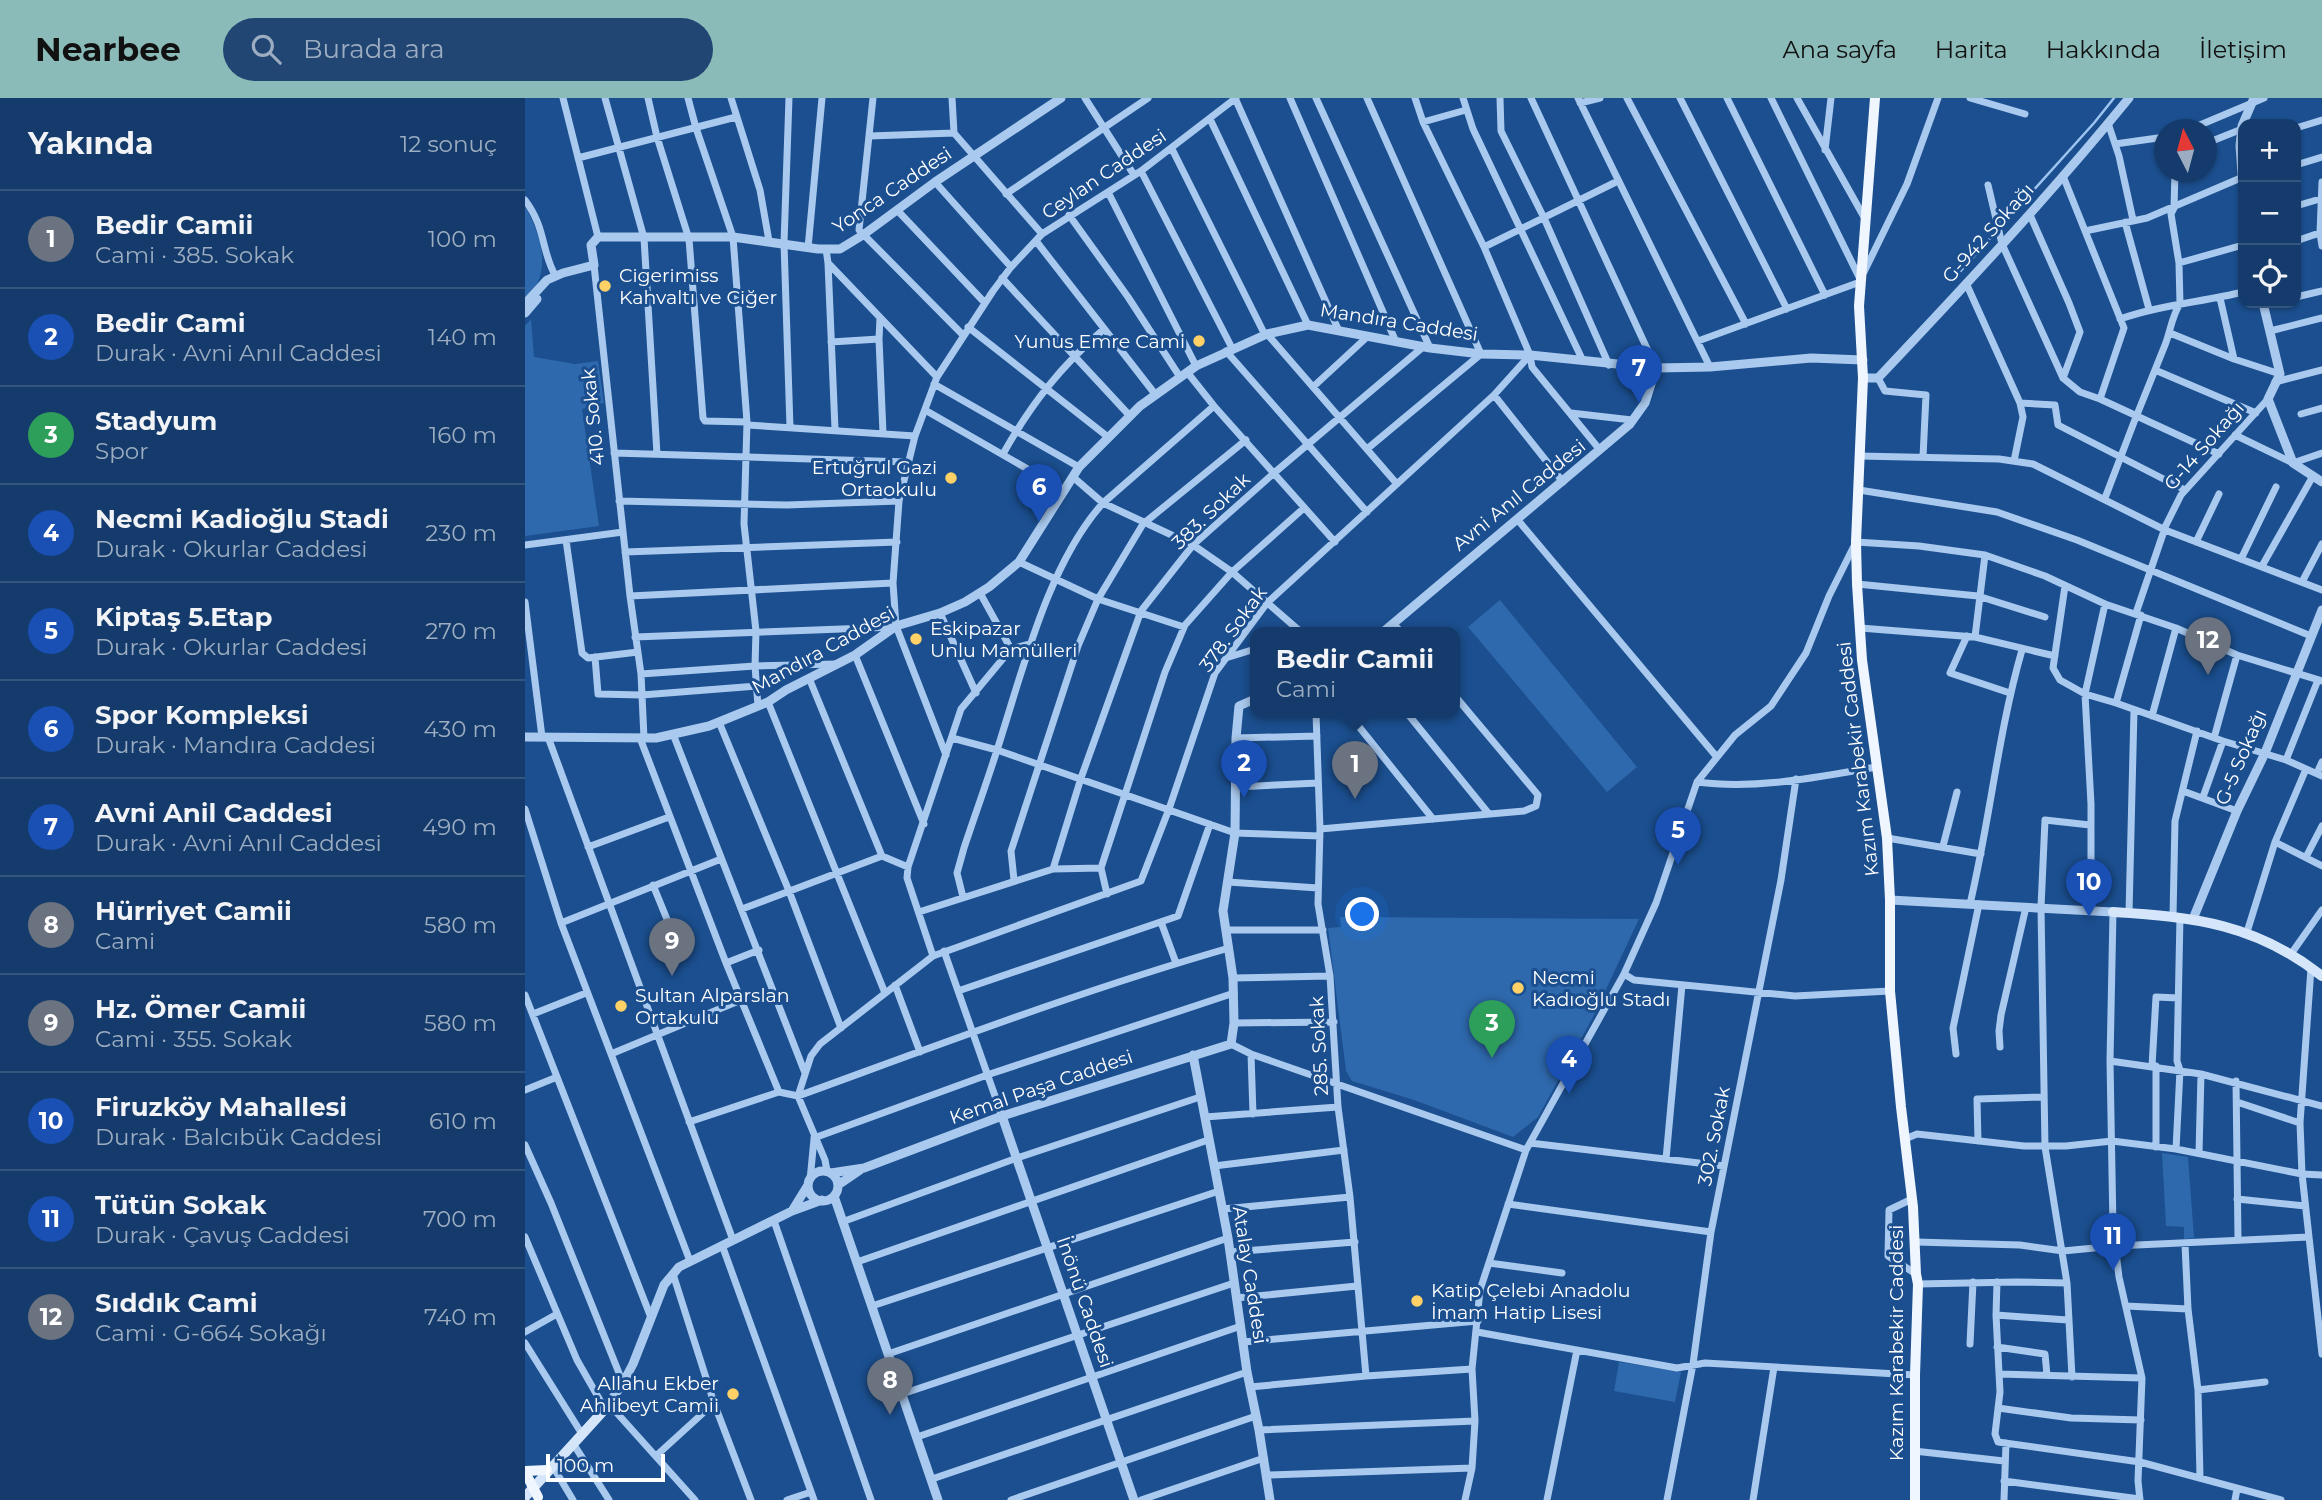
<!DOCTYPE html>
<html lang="tr">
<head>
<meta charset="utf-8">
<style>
	body { margin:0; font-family:Montserrat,sans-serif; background:#214673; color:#f1f3f6 }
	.controls { position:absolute; right:21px; top:21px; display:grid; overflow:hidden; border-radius:14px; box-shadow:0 2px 5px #0004 }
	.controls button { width:63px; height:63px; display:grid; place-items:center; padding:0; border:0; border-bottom:2px solid #33557e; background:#143b6b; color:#f1f3f6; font:35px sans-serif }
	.compass { position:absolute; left:1629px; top:21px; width:63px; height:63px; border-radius:50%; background:#143b6b; box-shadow:0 2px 5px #0004; rotate:354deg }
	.scale { position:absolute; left:21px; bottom:18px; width:119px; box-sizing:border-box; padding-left:7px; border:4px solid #fff; border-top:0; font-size:19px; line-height:24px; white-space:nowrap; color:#fff; -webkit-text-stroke:5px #1b4f8f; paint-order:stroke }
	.you { position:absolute; left:838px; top:817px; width:24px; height:24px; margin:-18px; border:5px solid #fff; border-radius:50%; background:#1a73e8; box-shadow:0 0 0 10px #1a73e833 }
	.badge { display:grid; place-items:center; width:46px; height:46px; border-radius:50%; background:#8bbbb9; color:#fff; font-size:23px; font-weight:700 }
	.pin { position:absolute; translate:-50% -58px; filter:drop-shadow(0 2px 4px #0008) }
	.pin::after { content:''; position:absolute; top:37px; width:24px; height:21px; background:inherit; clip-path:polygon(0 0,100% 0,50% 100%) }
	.popup { position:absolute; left:725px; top:529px; width:210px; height:91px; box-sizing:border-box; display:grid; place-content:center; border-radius:14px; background:#143b6b; filter:drop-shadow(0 2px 5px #0005); font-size:23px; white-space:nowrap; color:#9dadc1 }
	.popup b { font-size:26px; color:#f1f3f6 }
	.popup::after { content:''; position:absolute; left:50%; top:100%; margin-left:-14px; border:14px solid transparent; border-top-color:#143b6b }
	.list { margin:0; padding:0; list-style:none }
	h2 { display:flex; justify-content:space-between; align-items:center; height:91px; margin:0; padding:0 28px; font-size:30px }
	h2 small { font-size:23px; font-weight:400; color:#9dadc1 }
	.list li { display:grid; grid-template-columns:46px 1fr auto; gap:21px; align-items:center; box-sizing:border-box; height:98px; padding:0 28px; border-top:2px solid #33557e }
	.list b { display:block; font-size:26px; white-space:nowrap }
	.list p { margin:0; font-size:23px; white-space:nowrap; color:#9dadc1 }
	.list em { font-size:23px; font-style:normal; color:#9dadc1 }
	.icon { flex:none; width:38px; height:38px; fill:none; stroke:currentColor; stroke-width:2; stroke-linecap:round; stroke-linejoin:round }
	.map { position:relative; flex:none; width:1797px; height:1402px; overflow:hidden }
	header { display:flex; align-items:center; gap:42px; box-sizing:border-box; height:98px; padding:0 35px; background:#8bbbb9; color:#111 }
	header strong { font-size:33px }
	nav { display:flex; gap:38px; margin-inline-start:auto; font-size:24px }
	.search { width:490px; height:63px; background:#214673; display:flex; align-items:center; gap:18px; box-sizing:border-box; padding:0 24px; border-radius:38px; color:#9dadc1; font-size:26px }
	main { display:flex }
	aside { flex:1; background:#143b6b }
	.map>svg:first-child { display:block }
</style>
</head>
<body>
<header>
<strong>Nearbee</strong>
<div class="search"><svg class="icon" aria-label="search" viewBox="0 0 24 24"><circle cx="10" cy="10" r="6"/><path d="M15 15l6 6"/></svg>Burada ara</div>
<nav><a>Ana sayfa</a><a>Harita</a><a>Hakkında</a><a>İletişim</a></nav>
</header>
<main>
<aside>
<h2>Yakında<small>12 sonuç</small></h2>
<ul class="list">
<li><span class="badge" style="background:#6b7280">1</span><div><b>Bedir Camii</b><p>Cami · 385. Sokak</p></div><em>100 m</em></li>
<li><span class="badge" style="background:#1a4fb4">2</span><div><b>Bedir Cami</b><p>Durak · Avni Anıl Caddesi</p></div><em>140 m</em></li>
<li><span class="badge" style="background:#2e9e5b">3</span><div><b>Stadyum</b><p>Spor</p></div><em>160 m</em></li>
<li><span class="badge" style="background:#1a4fb4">4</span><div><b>Necmi Kadioğlu Stadi</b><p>Durak · Okurlar Caddesi</p></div><em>230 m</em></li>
<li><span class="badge" style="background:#1a4fb4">5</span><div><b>Kiptaş 5.Etap</b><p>Durak · Okurlar Caddesi</p></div><em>270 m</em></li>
<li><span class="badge" style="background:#1a4fb4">6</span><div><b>Spor Kompleksi</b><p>Durak · Mandıra Caddesi</p></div><em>430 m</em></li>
<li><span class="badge" style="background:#1a4fb4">7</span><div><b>Avni Anil Caddesi</b><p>Durak · Avni Anıl Caddesi</p></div><em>490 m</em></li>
<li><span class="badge" style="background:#6b7280">8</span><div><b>Hürriyet Camii</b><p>Cami</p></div><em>580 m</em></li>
<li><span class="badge" style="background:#6b7280">9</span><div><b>Hz. Ömer Camii</b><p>Cami · 355. Sokak</p></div><em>580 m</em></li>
<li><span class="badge" style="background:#1a4fb4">10</span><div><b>Firuzköy Mahallesi</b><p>Durak · Balcıbük Caddesi</p></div><em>610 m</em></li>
<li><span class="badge" style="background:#1a4fb4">11</span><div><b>Tütün Sokak</b><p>Durak · Çavuş Caddesi</p></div><em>700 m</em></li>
<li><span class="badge" style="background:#6b7280">12</span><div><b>Sıddık Cami</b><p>Cami · G-664 Sokağı</p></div><em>740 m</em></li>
</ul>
</aside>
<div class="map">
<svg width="1797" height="1402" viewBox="0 0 1797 1402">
	<rect width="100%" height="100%" fill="#1b4f8f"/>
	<path fill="#2e69ad" d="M0 109C12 129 23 159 14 181 12 189 5 194 0 200Z
		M6 221 9 259 50 266 73 263 79 305 57 311 74 428 0 438V228Z
		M975 502 1112 669 1082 694 943 529Z
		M815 819 1114 821 1068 919 1013 1019 988 1039 889 1002 827 983 821 973 803 830 816 829Z
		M1637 1055 1663 1059 1669 1140 1659 1141V1129L1641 1128Z
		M1094 1264 1156 1274 1150 1304 1089 1293Z"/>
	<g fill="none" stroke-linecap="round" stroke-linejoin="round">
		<path stroke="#9cc4f0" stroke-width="2.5" d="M1432 177 1569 25 1589 0"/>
		<path stroke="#a9c9ee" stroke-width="7" d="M38 0 73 139
			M80 0 119 140 132 356
			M123 0 132 39 164 141 178 320 180 323 222 324
			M163 0 171 30 208 139 222 324 219 426 231 533 230 568 233 608
			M206 0 235 92 244 143
			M264 0 259 145 265 329
			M348 0 334 132 438 237
			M427 0 429 35 517 136
			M560 0 609 77
			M710 0 813 231
			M765 0 871 244
			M791 0 905 250
			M890 0 898 24 959 149 1005 257 1007 269 1075 352
			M938 0 948 31 1058 263
			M975 0 976 33 1019 120 1084 267
			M1006 0 1131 270
			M1053 0 1185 269
			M1102 0 1221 226
			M1155 0 1262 211
			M1202 0 1300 197
			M1246 0 1335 181
			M1272 0 1339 119
			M1445 0 1500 16
			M1055 5 1075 0
			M685 21 783 227
			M898 24 941 12
			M1583 25 1594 58 1608 122
			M1771 30 1797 22
			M1663 32 1739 0
			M345 38 429 35
			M1682 45 1717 31
			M1590 46 1640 39
			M647 51 740 237
			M1300 52 1306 0
			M53 60 211 19
			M1771 67 1797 59
			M616 73 707 250
			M1538 78 1599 230 1575 301
			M410 84 486 169
			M1797 84 1795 135 1797 148
			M1463 87 1477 146 1538 280 1555 294 1575 301 1694 356
			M583 94 671 268
			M481 96 623 0
			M0 102C21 130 16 152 30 177
			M1771 108 1795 101
			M372 112 460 205
			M544 117 603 199 655 279
			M1505 117 1544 205 1555 234 1538 280
			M1600 124 1624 211
			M1560 133 1622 120 1718 79
			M511 143 630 296
			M1771 143 1797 134
			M959 149 1093 83
			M283 150 297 0
			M301 151 303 165 310 331
			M1654 165 1718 147
			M304 166 412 279
			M69 167 105 498 116 576 119 640
			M1339 174 1382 86 1413 0
			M477 180 605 318
			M1441 185 1495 305 1498 319 1489 363
			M1771 199 1797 193
			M1695 200 1709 261
			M355 220 354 241 358 335
			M1595 221C1635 207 1677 204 1718 194
			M443 229 583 339
			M1745 233 1797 220
			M1645 235 1709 261 1755 276
			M742 236 872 386
			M1173 243 1335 184
			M306 244 354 241
			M701 253 842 414
			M1630 272 1731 315
			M662 274 689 308 810 444
			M1353 280 1360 293 1401 297 1398 359
			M1750 284 1797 272
			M409 286 554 369
			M788 289 842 239
			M969 297 1038 384
			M1495 305 1530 307 1533 327 1660 392
			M400 312 539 392
			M1046 315 1107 322
			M1776 316 1797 310
			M222 327 390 338
			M1710 337 1768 365 1797 355
			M842 351 956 256 842 0
			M89 355 382 364
			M478 356C506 306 536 268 579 231
			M1334 358 1474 361 1508 366 1640 432 1797 492
			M548 379 578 405 668 447 707 474 777 535
			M1334 392 1472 414 1552 442 1786 538
			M1580 400C1599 349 1619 298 1640 247 1645 235 1647 217 1655 206L1654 165 1646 116 1649 110 1650 74
			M94 403 262 407 374 403
			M992 421 1191 658
			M41 442 57 555 63 560 113 554
			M1671 444 1694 396
			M0 447 98 434
			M100 454 372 444
			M1716 461 1751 389
			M494 464 573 501 659 529
			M1737 468 1788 378
			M1777 484 1797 446
			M1332 486 1453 498 1520 519
			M1540 488 1528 570 1535 582 1560 596 1591 605 1698 643 1761 662 1797 678
			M455 495 486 551
			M105 498 368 485
			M0 504 17 639
			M415 515 451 595
			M1611 515 1641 427 1656 397 1743 301
			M868 525 877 535
			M1335 530 1450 539 1530 558
			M1442 538 1425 575 1485 595
			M110 539 370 529
			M1450 539 1460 457
			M330 557 399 726
			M70 559 73 596 117 597 232 588
			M704 559 730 551
			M116 576 230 568 311 566
			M284 580 357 758
			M243 604 360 895
			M1591 605 1616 517
			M791 615 795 731 793 806 805 878 813 1009 825 1099 841 1278
			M823 615 908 721
			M882 615 964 716
			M1627 618 1651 530
			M194 624 264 793 316 930
			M148 636 280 975
			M23 639 208 1142
			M115 640 201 865 254 994
			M427 640 472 652 710 735 795 738
			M711 640 792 638
			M1689 640 1712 557
			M421 657 371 528 368 485 374 403 390 338 412 279 468 193 486 169 517 136 616 73 711 0
			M1761 662 1793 582
			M1792 675 1797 664
			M1172 684C1231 692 1293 679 1352 669
			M711 689 793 685
			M1658 693 1712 713
			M1678 699 1698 643
			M0 711 36 825 165 1163
			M795 731 999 713 1011 708 1013 697 930 598
			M1362 740 1456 756
			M1750 744 1797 768
			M1418 748 1432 694
			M63 749 144 719
			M1781 759 1797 728
			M528 771 556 680 616 513 668 447 749 375 898 249
			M489 782 486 753 553 548 573 501 618 426 721 342
			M703 784 793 790
			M128 787 148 836
			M582 796 576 770 640 574 660 527 707 474 779 410
			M438 799 432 775 439 750C452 711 466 673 478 633 501 560 526 463 578 405L689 308
			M1445 806C1465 722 1473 635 1497 552
			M217 811 357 758 383 769
			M1566 813V706L1560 596 1580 506
			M394 814 528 771 576 770
			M1588 814 1585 963 1588 1130 1594 1179 1617 1280 1613 1383 1615 1402
			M1604 815 1609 612
			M1648 818 1650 723 1672 633
			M636 824 651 865
			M36 825 196 761
			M701 832H798
			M1722 834 1750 744 1781 671
			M419 853 477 1018
			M1766 856 1797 812
			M408 858 382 780 383 769 436 611 486 551 505 546
			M201 865 234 852
			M1786 870 1775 1025 1777 1076 1797 1256
			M1099 876 1109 882 1270 898 1365 893
			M708 880 805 878
			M370 887 395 954
			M433 893 653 818 685 726
			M0 897 125 1217
			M8 916 61 895
			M709 925 809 924
			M706 946 726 956 1001 1052
			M1475 949 1474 933 1476 917 1501 809
			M86 956 216 902
			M726 956 728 1016
			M1431 956 1428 930 1454 806
			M1585 963 1676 976 1797 1008
			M1627 968 1631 899 1653 900
			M1631 968V1049
			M1711 983 1713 1141
			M0 992 32 979
			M1712 1004 1775 1025
			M680 1019 813 1009
			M164 1024 254 994 273 998C416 946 558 892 704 850
			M289 1040 462 977 709 895
			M1380 1041 1392 1036 1499 1048H1541L1587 1043 1651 1051 1777 1076 1797 1077
			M1453 1043 1452 1001 1519 999
			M1005 1045 1199 1068
			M0 1047 26 1105 98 1285
			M1651 1051 1655 972 1652 963 1655 819
			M1674 1055 1676 976
			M1141 1061 1157 887
			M689 1068 819 1052
			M302 1073 300 1062 273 998 286 958 295 946 408 858 616 783 644 711 690 575 742 505 969 297 1005 257
			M285 1082 289 1041
			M1387 1101 1364 1112 1363 1158 1391 1176
			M1712 1101 1780 1108
			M983 1106 1186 1134
			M698 1111 825 1099
			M249 1123 346 1402
			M317 1124 492 1060 675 999
			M0 1139 52 1262 80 1311 91 1314 170 1402
			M1391 1144 1495 1147 1538 1153 1590 1148 1784 1139
			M1660 1146 1663 1211 1673 1292 1675 1380
			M197 1147 289 1402
			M705 1154 830 1144
			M332 1164 683 1042
			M964 1165 1037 1175
			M148 1176 189 1305 226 1402
			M1472 1184 1471 1217 1475 1294 1470 1336 1473 1344 1615 1364 1756 1402
			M1393 1186 1491 1184 1542 1185
			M711 1200 832 1188
			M347 1208 694 1093
			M1601 1208 1663 1211
			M1471 1217 1543 1222
			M0 1234 32 1216
			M952 1234 1152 1270 1180 1265 1390 1277
			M718 1244 953 1223
			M0 1245 57 1336
			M1445 1246 1448 1184
			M1472 1249 1520 1256 1522 1277
			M363 1256 703 1140
			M1474 1276 1617 1280
			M1547 1279 1542 1185 1520 1049 1516 809 1520 722 1565 727
			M725 1289 841 1278 947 1271
			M1673 1292 1740 1284
			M377 1296 709 1185
			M1473 1310 1546 1320 1616 1322
			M734 1332 950 1323
			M392 1339 716 1228
			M51 1350 84 1402
			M1389 1353 1479 1363
			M132 1357 189 1305
			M30 1372 48 1402
			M742 1377 947 1370
			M407 1381 722 1274
			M1479 1383 1615 1401
			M262 1402 286 1394
			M486 1402 731 1318
			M616 1402 739 1360
			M940 1402 947 1370 950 1323 947 1271 955 1192 1001 1052 1099 876 1131 805 1172 684 1210 637 1246 608 1281 555 1304 498 1331 444 1394 448 1460 457 1520 478 1580 506 1651 530 1712 557 1797 583
			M1022 1402 1052 1252
			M1142 1402 1168 1266 1186 1134 1256 782 1271 681
			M1228 1402 1249 1269
			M1479 1402 1481 1345
			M1710 1402 1712 1391"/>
		<path stroke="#a9c9ee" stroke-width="9" d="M1718 90 1715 48 1717 28 1729 0
			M1738 205 1755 276 1743 301 1768 365 1797 384
			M0 206 22 182 38 175 69 167 66 147 73 139H208L293 151H315L338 137 410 84 536 0
			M0 215 12 201
			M1338 280H1353C1439 189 1525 97 1604 0
			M857 535 1105 326 1120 305 1131 270
			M0 639 131 640 184 628 243 604 261 592 330 557 371 528 415 515 440 504 464 489 494 464 554 369 615 308 671 268 742 236 783 227 905 250 956 256 1005 257 1131 270 1185 269 1286 260 1338 262
			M1365 802 1588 814
			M1668 821 1712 713 1740 655 1797 512
			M668 957 703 1140 722 1274 734 1332 745 1402
			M477 1018 609 1402
			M283 1088a15 15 0 1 1 30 0a15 15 0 1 1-30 0Z
			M306 1075 339 1070 477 1018 706 946 709 925 708 880 698 813 710 735 711 640 714 608 730 601
			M313 1087 335 1072
			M309 1098 413 1402
			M267 1113 283 1087
			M80 1311 98 1285 108 1266 139 1187 154 1169 267 1113 297 1102"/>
		<path stroke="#d6e6fa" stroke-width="10" d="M1588 814C1670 819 1731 826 1797 878
			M0 1399 80 1311"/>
		<path stroke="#f0f6ff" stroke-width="10" d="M1350 0 1334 208 1338 280 1331 444 1332 486 1337 562 1362 740 1365 802V893L1376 1009 1388 1109 1391 1176 1393 1186 1390 1277V1402
			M0 1373 22 1372
			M0 1374 13 1399"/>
	</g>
	<g fill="#ffd166" stroke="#1b4f8f" stroke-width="2.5">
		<circle cx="80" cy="188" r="7"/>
		<circle cx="674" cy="243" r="7"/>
		<circle cx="426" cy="380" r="7"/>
		<circle cx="391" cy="541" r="7"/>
		<circle cx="993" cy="890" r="7"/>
		<circle cx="96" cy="908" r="7"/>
		<circle cx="892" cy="1203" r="7"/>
		<circle cx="208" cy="1296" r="7"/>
	</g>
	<g text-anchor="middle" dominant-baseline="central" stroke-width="6" stroke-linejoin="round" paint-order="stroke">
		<g font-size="19" fill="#fff" stroke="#1b4f8f">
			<text transform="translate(579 76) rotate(-34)">Ceylan Caddesi</text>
			<text transform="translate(367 92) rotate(-34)">Yonca Caddesi</text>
			<text transform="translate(1463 135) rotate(-48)">G-942 Sokağı</text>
			<text transform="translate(874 224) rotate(9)">Mandıra Caddesi</text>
			<text transform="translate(68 319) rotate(-96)">410. Sokak</text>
			<text transform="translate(1679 348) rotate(-49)">G-14 Sokağı</text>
			<text transform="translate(994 397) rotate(-39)">Avni Anıl Caddesi</text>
			<text transform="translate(686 413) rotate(-44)">383. Sokak</text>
			<text transform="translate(708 531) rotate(-54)">378. Sokak</text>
			<text transform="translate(298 552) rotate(-29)">Mandıra Caddesi</text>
			<text transform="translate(1716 659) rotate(-67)">G-5 Sokağı</text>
			<text transform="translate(1333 661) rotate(-97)">Kazım Karabekir Caddesi</text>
			<text transform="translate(794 948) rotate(-93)">285. Sokak</text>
			<text transform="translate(516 989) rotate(-19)">Kemal Paşa Caddesi</text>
			<text transform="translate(1189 1038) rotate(-79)">302. Sokak</text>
			<text transform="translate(725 1177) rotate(81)">Atalay Caddesi</text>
			<text transform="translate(560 1204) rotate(71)">İnönü Caddesi</text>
			<text transform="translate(1371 1245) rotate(-90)">Kazım Karabekir Caddesi</text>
		</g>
		<g font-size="19" fill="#fff" stroke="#1b4f8f" text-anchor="start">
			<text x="94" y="177">Cigerimiss<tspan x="94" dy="22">Kahvaltı ve Ciğer</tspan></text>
			<text x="660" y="243" text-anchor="end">Yunus Emre Cami</text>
			<text x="412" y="369" text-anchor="end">Ertuğrul Gazi<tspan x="412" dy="22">Ortaokulu</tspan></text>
			<text x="405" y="530">Eskipazar<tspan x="405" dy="22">Unlu Mamülleri</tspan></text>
			<text x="1007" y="879">Necmi<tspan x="1007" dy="22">Kadıoğlu Stadı</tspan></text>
			<text x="110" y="897">Sultan Alparslan<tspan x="110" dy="22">Ortakulu</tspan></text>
			<text x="906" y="1192">Katip Çelebi Anadolu<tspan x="906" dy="22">İmam Hatip Lisesi</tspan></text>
			<text x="194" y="1285" text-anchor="end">Allahu Ekber<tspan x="194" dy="22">Ahlibeyt Camii</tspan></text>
		</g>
	</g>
</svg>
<div class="controls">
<button>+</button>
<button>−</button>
<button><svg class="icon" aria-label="locate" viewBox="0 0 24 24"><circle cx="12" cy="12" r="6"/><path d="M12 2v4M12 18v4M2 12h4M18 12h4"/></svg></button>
</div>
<svg class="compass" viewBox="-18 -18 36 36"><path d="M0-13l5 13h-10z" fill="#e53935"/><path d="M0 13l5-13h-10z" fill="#9dadc1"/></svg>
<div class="scale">100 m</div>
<div class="you"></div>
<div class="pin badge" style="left:830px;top:701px;background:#6b7280">1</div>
<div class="popup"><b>Bedir Camii</b>Cami</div>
<div class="pin badge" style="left:719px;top:700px;background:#1a4fb4">2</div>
<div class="pin badge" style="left:967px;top:960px;background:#2e9e5b">3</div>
<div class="pin badge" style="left:1044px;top:996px;background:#1a4fb4">4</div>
<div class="pin badge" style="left:1153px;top:767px;background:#1a4fb4">5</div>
<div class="pin badge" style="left:514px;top:424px;background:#1a4fb4">6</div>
<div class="pin badge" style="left:1114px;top:305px;background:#1a4fb4">7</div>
<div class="pin badge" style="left:365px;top:1317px;background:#6b7280">8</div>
<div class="pin badge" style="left:147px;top:878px;background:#6b7280">9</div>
<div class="pin badge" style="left:1564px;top:819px;background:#1a4fb4">10</div>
<div class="pin badge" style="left:1588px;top:1173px;background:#1a4fb4">11</div>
<div class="pin badge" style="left:1683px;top:577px;background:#6b7280">12</div>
</div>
</main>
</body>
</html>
